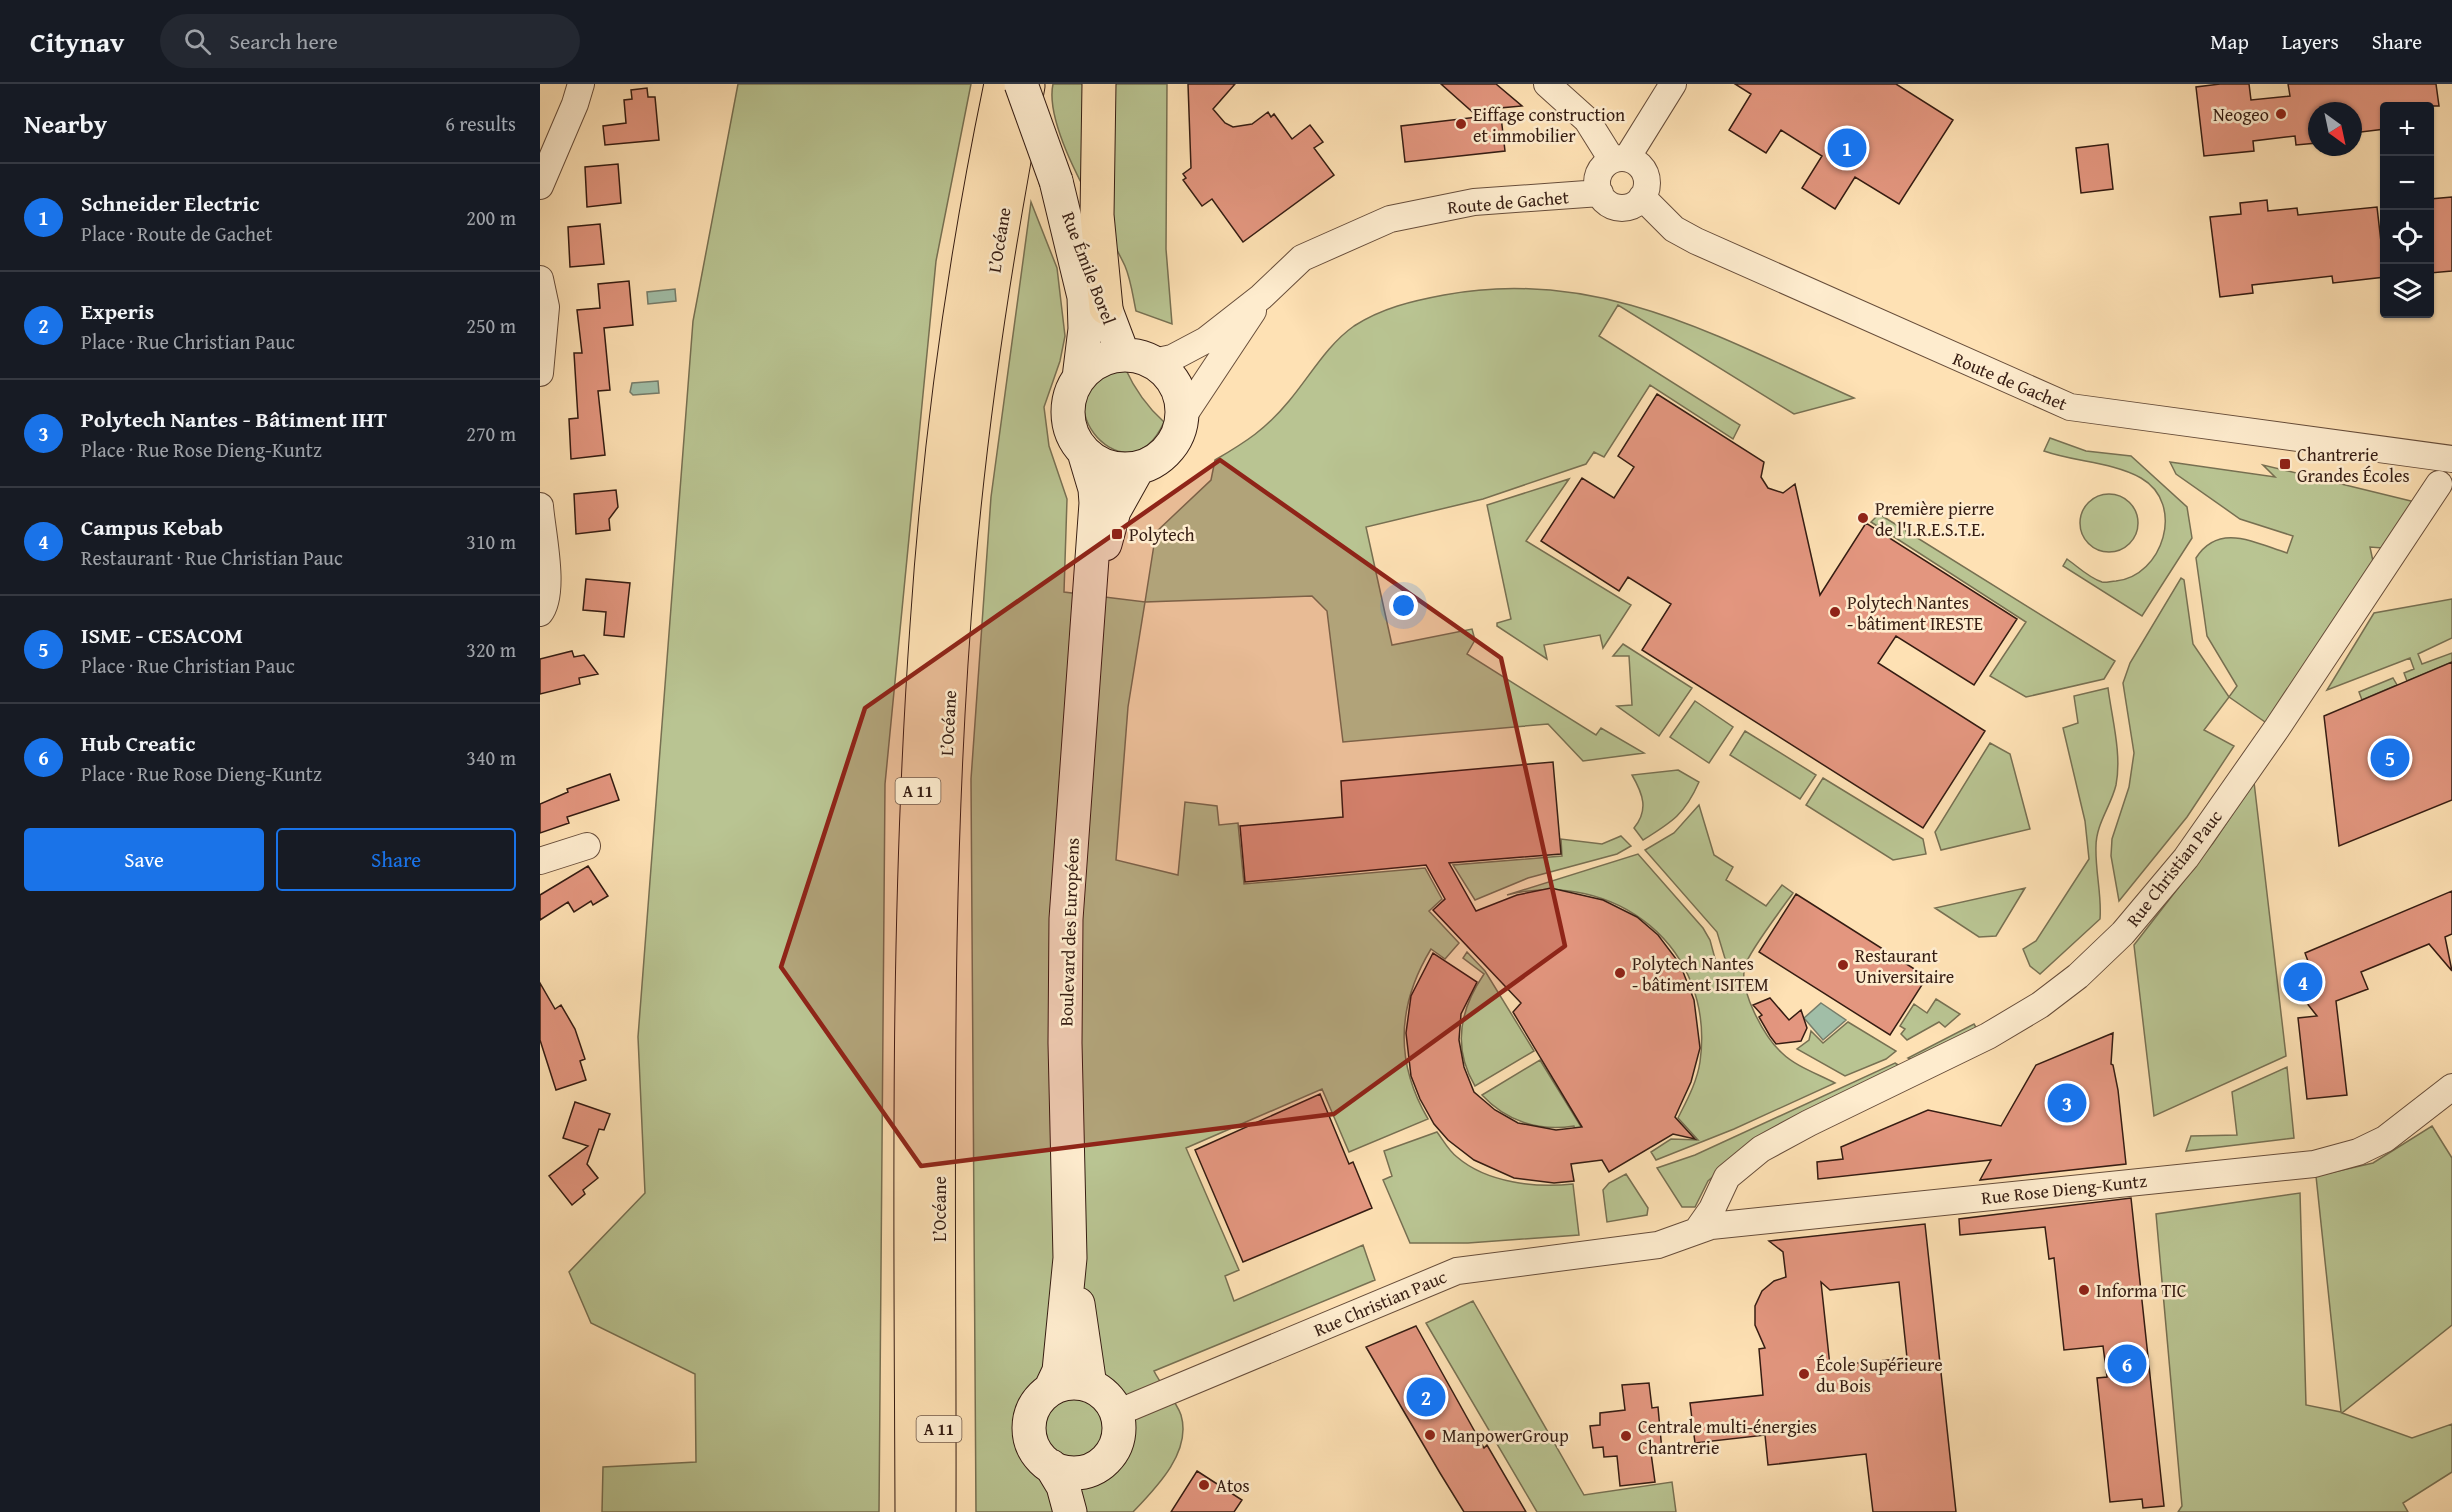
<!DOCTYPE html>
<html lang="en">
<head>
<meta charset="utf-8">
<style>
	body { margin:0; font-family:"Gentium Book Plus",serif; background:#242831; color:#f1f3f6 }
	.controls { position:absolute; right:18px; top:18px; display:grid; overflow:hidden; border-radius:6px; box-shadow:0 2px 4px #0004 }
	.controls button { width:54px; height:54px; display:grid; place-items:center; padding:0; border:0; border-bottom:2px solid #363941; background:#171b24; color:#f1f3f6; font:30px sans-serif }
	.compass { position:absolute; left:1768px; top:18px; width:54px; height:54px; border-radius:50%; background:#171b24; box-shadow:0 2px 4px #0004; rotate:147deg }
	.you { position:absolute; left:864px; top:522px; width:21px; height:21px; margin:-15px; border:4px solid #fff; border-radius:50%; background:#1a73e8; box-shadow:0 0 0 9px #1a73e833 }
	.badge { display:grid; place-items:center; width:39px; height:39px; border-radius:50%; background:#1a73e8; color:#fff; font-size:20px; font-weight:700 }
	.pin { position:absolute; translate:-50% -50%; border:3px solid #fff; box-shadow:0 2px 6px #0006 }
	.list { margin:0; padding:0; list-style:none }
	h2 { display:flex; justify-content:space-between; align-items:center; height:78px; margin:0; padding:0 24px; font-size:26px }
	h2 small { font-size:20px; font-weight:400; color:#9ea1a6 }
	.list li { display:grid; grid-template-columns:39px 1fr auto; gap:18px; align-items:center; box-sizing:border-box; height:108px; padding:0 24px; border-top:2px solid #363941 }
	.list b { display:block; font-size:22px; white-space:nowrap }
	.list p { margin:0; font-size:20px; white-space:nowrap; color:#9ea1a6 }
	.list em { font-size:20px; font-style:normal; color:#9ea1a6 }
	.actions { display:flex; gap:12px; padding:18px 24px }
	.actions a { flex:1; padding:14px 0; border:2px solid #1a73e8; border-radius:6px; text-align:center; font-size:21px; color:#1a73e8 }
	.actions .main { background:#1a73e8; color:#fff }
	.icon { flex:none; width:33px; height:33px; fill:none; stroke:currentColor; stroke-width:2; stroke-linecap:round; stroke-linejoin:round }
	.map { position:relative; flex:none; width:1912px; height:1428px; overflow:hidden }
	header { display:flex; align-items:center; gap:36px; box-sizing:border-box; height:84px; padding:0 30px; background:#171b24; border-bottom:2px solid #363941 }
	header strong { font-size:28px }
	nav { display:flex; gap:33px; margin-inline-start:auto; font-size:21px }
	.search { width:420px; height:54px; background:#242831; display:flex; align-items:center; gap:15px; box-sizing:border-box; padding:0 21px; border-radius:33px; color:#9ea1a6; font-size:22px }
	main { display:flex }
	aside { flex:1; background:#171b24 }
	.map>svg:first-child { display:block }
</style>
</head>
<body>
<header>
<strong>Citynav</strong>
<div class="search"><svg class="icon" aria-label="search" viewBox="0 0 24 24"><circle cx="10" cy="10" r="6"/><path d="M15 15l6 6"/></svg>Search here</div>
<nav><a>Map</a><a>Layers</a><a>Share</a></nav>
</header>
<main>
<aside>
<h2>Nearby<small>6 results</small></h2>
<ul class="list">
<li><span class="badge">1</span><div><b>Schneider Electric</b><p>Place · Route de Gachet</p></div><em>200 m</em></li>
<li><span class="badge">2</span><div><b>Experis</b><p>Place · Rue Christian Pauc</p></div><em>250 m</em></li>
<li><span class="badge">3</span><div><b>Polytech Nantes - Bâtiment IHT</b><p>Place · Rue Rose Dieng-Kuntz</p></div><em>270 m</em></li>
<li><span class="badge">4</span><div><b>Campus Kebab</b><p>Restaurant · Rue Christian Pauc</p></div><em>310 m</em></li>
<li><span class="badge">5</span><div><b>ISME - CESACOM</b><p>Place · Rue Christian Pauc</p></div><em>320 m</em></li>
<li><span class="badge">6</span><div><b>Hub Creatic</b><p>Place · Rue Rose Dieng-Kuntz</p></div><em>340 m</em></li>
</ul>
<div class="actions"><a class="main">Save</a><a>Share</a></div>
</aside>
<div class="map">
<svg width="1912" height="1428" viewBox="0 0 1912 1428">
	<rect width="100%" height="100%" fill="#fee1b4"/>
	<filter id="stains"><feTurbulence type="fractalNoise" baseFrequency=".00333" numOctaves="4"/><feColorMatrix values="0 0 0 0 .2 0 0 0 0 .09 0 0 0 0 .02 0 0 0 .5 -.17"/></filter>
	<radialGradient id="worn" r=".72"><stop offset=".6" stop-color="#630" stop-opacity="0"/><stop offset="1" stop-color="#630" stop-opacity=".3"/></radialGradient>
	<path fill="#b9c492" stroke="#777052" stroke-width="1.5" d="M198 0H431L396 177 345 700 339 1428H62L63 1383 156 1378 155 1290 51 1239 29 1188 105 1109 98 953 153 237Z
		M513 0H627L626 165 632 240 596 227C593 213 591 196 585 182 565 139 503 46 513 0Z
		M491 118 517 184 525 252 520 277 504 323 509 362 527 415 524 508 605 518 616 448 671 396 675 376C706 358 726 345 749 317 770 292 787 261 814 242 842 224 872 217 904 211 1057 182 1179 253 1314 314L1254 330 1078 221 1059 252 1200 341 1193 355 1110 301 1064 373 1054 368 1046 380 943 415 826 443 852 561 932 545 935 556 927 570 1056 651 1061 644 1104 669 1043 677 1008 640 803 658 787 527 772 512 605 518 588 623 576 776 638 791 645 718 677 722 679 741 698 739 704 800 885 784 902 815 889 827 919 859 905 875 891 865C857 921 854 977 888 1035L809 1068 782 1005 646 1064 699 1186 685 1192 694 1217 823 1161 835 1196 614 1287C621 1302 636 1316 641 1331 652 1368 616 1404 593 1428H436L431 695 451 413Z
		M585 284C595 306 606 322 624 338 585 425 489 299 585 284Z
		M1510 354 1546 367 1591 372 1647 423 1652 454 1602 532 1523 482 1527 475C1537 482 1549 494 1562 498 1566 499 1571 497 1576 497 1623 492 1646 420 1601 394 1572 378 1535 378 1504 367Z
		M1630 378 1735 393 1723 381 1875 418 1843 464 1830 463 1834 482 1728 640 1689 613 1664 646 1694 662 1647 733 1579 817 1571 772 1572 755 1589 703 1594 669 1583 599 1590 579 1641 494 1644 496 1653 560 1689 613 1697 602 1667 552 1656 474C1679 438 1715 459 1747 469L1753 452 1700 435 1636 390Z
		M1029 395 986 457 1091 521 1063 564 1060 551 1004 561 1007 575 957 542V539L971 535 947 421Z
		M1540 439a29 29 0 1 1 58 0a29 29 0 1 1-58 0Z
		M1339 430 1575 577 1564 595 1486 613 1450 592 1486 538 1331 438Z
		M1912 515V554L1878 570 1882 580 1912 569V578L1867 597 1864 589 1874 585 1870 574 1787 606 1834 529Z
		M1083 560 1152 604 1119 652 1077 622 1092 621 1089 572H1073Z
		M1853 594 1857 601 1822 616 1819 608Z
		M1568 604C1572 635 1582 670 1576 701 1571 722 1556 740 1556 762 1555 787 1562 811 1560 835L1500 890 1490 882 1483 865 1496 857 1549 775 1545 737 1523 644 1538 639 1534 612Z
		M1155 617 1193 643 1169 679 1130 653Z
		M1205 647 1276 691 1260 715 1190 671Z
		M1450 659 1470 670 1490 745 1401 766 1395 748Z
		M1138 686 1159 698C1145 730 1132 738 1103 756L1094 744C1109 726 1103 710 1092 691Z
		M1283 694 1383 755 1386 770 1353 776 1266 721Z
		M1714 698 1746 972 1614 1032 1594 861 1673 759Z
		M1159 721 1174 771 1193 783 1186 796 1226 822 1242 801 1253 809C1243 823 1208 869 1205 882 1198 906 1225 954 1242 969 1255 982 1278 990 1295 999L1194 1045 1116 1076 1111 1068 1131 1055 1158 1056 1138 1034C1147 1016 1157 998 1160 978 1176 864 1075 784 967 811L1098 770 1163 844 1170 856 1177 882 1187 881 1177 848 1105 766 1134 749Z
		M1081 752 1091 762 1077 770 988 794 935 816 913 781 1022 772 1021 755 1062 760Z
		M1485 804 1456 852 1439 853 1395 824Z
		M927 868 945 887 994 967 935 1002C912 963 920 925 944 890L923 874Z
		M1396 915 1420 930 1405 943 1399 938 1367 956 1361 950 1365 945 1360 942 1374 920 1387 929Z
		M1308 938 1356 967 1346 975 1305 992 1257 965 1269 956 1271 947 1283 959Z
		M1434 940 1441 952 1382 981 1368 974Z
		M1000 976 1048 1054 1038 1058 1034 1042C999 1048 966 1037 942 1011Z
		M1355 979 1369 988 1183 1084 1168 1097 1155 1123H1142L1117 1084 1155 1071Z
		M1747 983 1754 1054 1646 1067 1651 1052 1697 1051 1692 1008Z
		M1892 1042 1912 1074V1241L1802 1329 1872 1354 1912 1340V1388L1863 1419 1868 1428H1638L1642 1422 1616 1130 1760 1109 1766 1321 1801 1328 1776 1092 1833 1079Z
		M897 1048C903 1056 909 1067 917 1073 947 1099 996 1104 1033 1100L1039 1151 928 1159H870L843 1096 852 1092 844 1067Z
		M1086 1090 1108 1124 1107 1131 1067 1138 1063 1106 1069 1099Z
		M933 1217 1044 1411 1132 1398 1136 1428H997L886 1239Z"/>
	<path fill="#a1bea7" stroke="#767d6b" stroke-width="1.5" d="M135 205 136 217 108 220 107 208Z
		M118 297 119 309 93 311 90 308 92 299Z
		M1281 919 1306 936 1283 956 1264 934Z"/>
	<path fill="#e3967f" stroke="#351c12" stroke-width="1.5" fill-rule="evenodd" d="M648 0H695L673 25 685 39 693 43 712 40 728 28 731 33 734 30 752 55 770 41 783 58 774 64 794 91 703 158 672 115 662 122 643 96 646 94 643 90 651 84Z
		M901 0H956L982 22 960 24 965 67 865 78 861 42 938 33Z
		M1195 0H1356L1413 36 1359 120 1315 93 1295 125 1262 104 1282 72 1241 46 1226 69 1189 46 1211 10Z
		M1680 0H1709L1711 16 1750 12 1748 0H1896L1899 22H1845V45L1813 49V27H1777V59L1756 61 1755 52 1713 57 1714 67 1664 72 1656 3Z
		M107 4 108 13H115L119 56 65 61 63 42 86 39 84 16 92 15 91 6Z
		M1568 60 1573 105 1541 109 1536 64Z
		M78 80 81 119 47 123 45 83Z
		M1912 113V187L1890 189V115Z
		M1727 116 1728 127 1757 124 1758 131 1837 123 1845 193 1793 199 1792 192 1712 201 1713 209 1680 213 1670 133 1701 130 1700 119Z
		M60 140 64 180 30 183 28 143Z
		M89 197 93 241 64 244 70 306 58 307 65 371 31 375 29 335 38 334 34 269H42L37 226 60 224 58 200Z
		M1117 310 1224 378 1221 393 1228 404 1243 409 1255 400 1280 511 1326 439 1477 535 1434 601 1356 552 1338 579 1445 647 1383 744 1102 566 1131 520 1088 493 1079 507 1001 457 1042 394 1074 414 1094 383 1078 372Z
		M76 406 78 423 69 435 70 446 36 450 34 410Z
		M46 495 90 499 84 553 64 551 66 528 43 526Z
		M32 567 34 573 44 571 58 590 39 594 40 600 0 610V575Z
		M1912 578V716L1799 762 1784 632Z
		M1013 678 1021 770 909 779 936 827 977 811 1011 804 1063 816 1097 833 1118 851 1140 880 1154 916 1160 964 1151 998 1135 1033 1155 1055 1133 1050 1069 1088 1062 1076 1031 1080 1034 1097 1014 1099 974 1094 934 1076 908 1056 894 1040 880 1015 871 992 866 949 871 912 893 869 937 898 921 930 919 956 924 983 934 1008 955 1026 978 1039 1016 1046 1042 1043 973 928 981 919 893 826 905 815 886 781 705 798 700 742 803 733 801 697Z
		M70 690 79 716 27 733 29 739 0 749V720L28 708 27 705Z
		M48 782 68 812 53 821 51 817 34 828 28 818 0 836V811Z
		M1912 807V850L1905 853 1912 887 1889 860 1821 888 1828 905 1796 917 1807 1011 1767 1015 1758 934 1777 932 1758 908 1755 899 1756 891 1769 880 1765 869Z
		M1256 810 1387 893 1350 951 1219 868Z
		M0 899 15 925 21 921 35 945 45 975 40 977 46 996 16 1006 0 956Z
		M1230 914 1249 936 1261 926 1267 944 1261 957 1236 960 1230 952 1219 933 1222 931 1213 921Z
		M1573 949 1571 980 1573 981 1578 1006 1586 1080 1440 1096 1451 1076 1278 1095 1277 1078 1303 1075 1301 1063 1388 1026 1461 1042 1496 981Z
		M780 1010 809 1080 813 1078 832 1124 703 1178 655 1066Z
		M35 1018 70 1030 64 1046 59 1045 47 1080 58 1094 43 1106 45 1110 32 1121 9 1092 48 1062 23 1054Z
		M1591 1114 1624 1422 1603 1424 1602 1415 1570 1418 1557 1294 1567 1293 1563 1262 1524 1266 1514 1174 1509 1175 1505 1143 1420 1151 1419 1135Z
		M1385 1140 1416 1428H1333L1326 1370 1228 1381 1225 1351 1155 1359 1150 1319 1223 1311 1219 1265 1225 1264 1215 1241V1222L1222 1207 1234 1197 1246 1193 1243 1168 1229 1157ZM1281 1198 1290 1206 1359 1198 1367 1274 1290 1282Z
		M876 1242 944 1364 947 1361 986 1428H924L900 1389 826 1263Z
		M1109 1299 1112 1324 1118 1323 1122 1367 1111 1369 1115 1398 1080 1402 1077 1372 1064 1373 1063 1363 1053 1364 1050 1342 1060 1341V1329L1085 1326 1082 1301Z
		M657 1387 702 1416 694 1428H631Z"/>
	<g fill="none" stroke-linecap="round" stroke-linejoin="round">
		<defs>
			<path id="street" d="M1007 0 1047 36 1072 76
				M1087 74 1133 0
				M1057 99a25 25 0 1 1 50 0a25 25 0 1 1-50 0Z
				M0 102 35 20 41 0
				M1102 113 1134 145 1156 157 1530 323 1912 375
				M0 195 6 223 0 289
				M614 278 632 274 666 256 721 213 762 174 850 135 934 118 1060 109
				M642 334 713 227
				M0 422C2 448 16 509 0 529
				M0 777 47 762
				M1158 1145 1172 1125 1187 1093 1221 1065 1269 1039 1448 952 1500 921 1538 892 1583 849 1646 774 1737 644 1899 400
				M577 1329 917 1187 1118 1161 1171 1142 1774 1080 1818 1068 1845 1055 1912 1003"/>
			<path id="secondary" d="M516 97 544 213 545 245 539 294
				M555 197 583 271
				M528 328a57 57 0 1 1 114 0a57 57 0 1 1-114 0Z
				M565 460 574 427 598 384
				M538 1220 550 1302
				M489 1344a45 45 0 1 1 90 0a45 45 0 1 1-90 0Z
				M511 1304 519 1287 530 1174 525 959 526 835 556 419 555 405 544 368
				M511 1382 523 1402 530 1428"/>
			<path id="highway" d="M559 0 557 131 566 224
				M372 1428C371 1133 366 837 387 542 399 360 424 178 461 0
				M399 1428C400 1114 391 799 418 486 432 323 457 162 488 2"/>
		</defs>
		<use href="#street" stroke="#674d3a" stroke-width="28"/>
		<use href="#secondary" stroke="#351c12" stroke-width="35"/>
		<use href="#highway" stroke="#351c12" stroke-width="35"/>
		<use href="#street" stroke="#feecce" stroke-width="26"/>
		<use href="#secondary" stroke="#feecce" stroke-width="33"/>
		<use href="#highway" stroke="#fee1b4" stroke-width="33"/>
		<defs>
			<path id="secondary-bridge" d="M481 0 516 97"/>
		</defs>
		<use href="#secondary-bridge" stroke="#351c12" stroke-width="35" stroke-linecap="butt"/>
		<use href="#secondary-bridge" stroke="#feecce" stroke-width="33"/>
	</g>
	<path fill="#8f2418" fill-opacity="0.2" stroke="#8f2418" stroke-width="4.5" stroke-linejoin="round" d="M680 376 961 574 1025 862 794 1030 381 1082 241 883 325 624Z"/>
	<g fill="#8f2418" stroke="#feecce" stroke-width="2">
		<circle cx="1741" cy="30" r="6"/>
		<circle cx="921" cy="40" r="6"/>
		<rect x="1739" y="374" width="12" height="12" rx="3"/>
		<circle cx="1323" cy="434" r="6"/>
		<rect x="571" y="444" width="12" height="12" rx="3"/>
		<circle cx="1295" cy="528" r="6"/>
		<circle cx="1303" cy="881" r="6"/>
		<circle cx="1080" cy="889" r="6"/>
		<circle cx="1544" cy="1206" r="6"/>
		<circle cx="1264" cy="1290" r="6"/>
		<circle cx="890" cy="1351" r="6"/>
		<circle cx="1086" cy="1352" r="6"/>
		<circle cx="664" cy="1401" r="6"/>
	</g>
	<g text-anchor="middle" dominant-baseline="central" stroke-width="5" stroke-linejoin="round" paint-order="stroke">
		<g fill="#feecce" stroke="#715a4a" stroke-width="1.5">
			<rect x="355.5" y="694" width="45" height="26" rx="4.5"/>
			<rect x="376.5" y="1332" width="45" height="26" rx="4.5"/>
		</g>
		<g font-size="16" font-weight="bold" fill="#351c12">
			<text x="378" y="707">A 11</text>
			<text x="399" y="1345">A 11</text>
		</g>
		<g font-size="18" fill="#351c12" stroke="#feecce" text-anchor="start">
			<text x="933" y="30">Eiffage construction<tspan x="933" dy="21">et immobilier</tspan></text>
			<text x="1729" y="30" text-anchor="end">Neogeo</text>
			<text x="1757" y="370">Chantrerie<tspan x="1757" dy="21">Grandes Écoles</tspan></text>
			<text x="1335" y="424">Première pierre<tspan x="1335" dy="21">de l'I.R.E.S.T.E.</tspan></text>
			<text x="589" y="450">Polytech</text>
			<text x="1307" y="518">Polytech Nantes<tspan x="1307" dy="21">- bâtiment IRESTE</tspan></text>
			<text x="1315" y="871">Restaurant<tspan x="1315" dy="21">Universitaire</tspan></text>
			<text x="1092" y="879">Polytech Nantes<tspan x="1092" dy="21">- bâtiment ISITEM</tspan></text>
			<text x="1556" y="1206">Informa TIC</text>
			<text x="1276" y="1280">École Supérieure<tspan x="1276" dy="21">du Bois</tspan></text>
			<text x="1098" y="1342">Centrale multi-énergies<tspan x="1098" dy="21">Chantrerie</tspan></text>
			<text x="902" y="1351">ManpowerGroup</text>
			<text x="676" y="1401">Atos</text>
		</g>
		<g font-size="18" fill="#351c12" stroke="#feecce">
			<text transform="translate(968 118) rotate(-5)">Route de Gachet</text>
			<text transform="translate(459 156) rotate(-81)">L’Océane</text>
			<text transform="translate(549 184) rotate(69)">Rue Émile Borel</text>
			<text transform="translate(1470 297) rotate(23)">Route de Gachet</text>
			<text transform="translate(408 639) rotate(-87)">L’Océane</text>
			<text transform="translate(1634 784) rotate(-52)">Rue Christian Pauc</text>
			<text transform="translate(529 848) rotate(-88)">Boulevard des Européens</text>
			<text transform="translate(1524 1105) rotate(-6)">Rue Rose Dieng-Kuntz</text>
			<text transform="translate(399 1125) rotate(-90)">L’Océane</text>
			<text transform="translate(840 1219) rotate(-23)">Rue Christian Pauc</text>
		</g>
	</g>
	<rect width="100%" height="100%" filter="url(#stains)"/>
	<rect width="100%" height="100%" fill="url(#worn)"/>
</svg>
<div class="controls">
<button>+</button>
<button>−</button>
<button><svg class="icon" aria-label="locate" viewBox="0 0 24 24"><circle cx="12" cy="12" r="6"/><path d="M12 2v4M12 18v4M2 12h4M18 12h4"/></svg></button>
<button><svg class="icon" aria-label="layers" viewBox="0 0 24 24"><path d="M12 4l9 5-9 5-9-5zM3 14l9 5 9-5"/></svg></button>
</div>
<svg class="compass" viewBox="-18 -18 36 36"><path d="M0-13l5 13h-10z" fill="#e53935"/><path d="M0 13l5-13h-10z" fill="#9ea1a6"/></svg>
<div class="you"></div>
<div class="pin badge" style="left:1307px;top:64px">1</div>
<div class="pin badge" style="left:886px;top:1313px">2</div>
<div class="pin badge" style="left:1527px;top:1019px">3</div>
<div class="pin badge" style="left:1763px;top:898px">4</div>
<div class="pin badge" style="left:1850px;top:674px">5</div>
<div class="pin badge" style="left:1587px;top:1280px">6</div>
</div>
</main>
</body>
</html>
